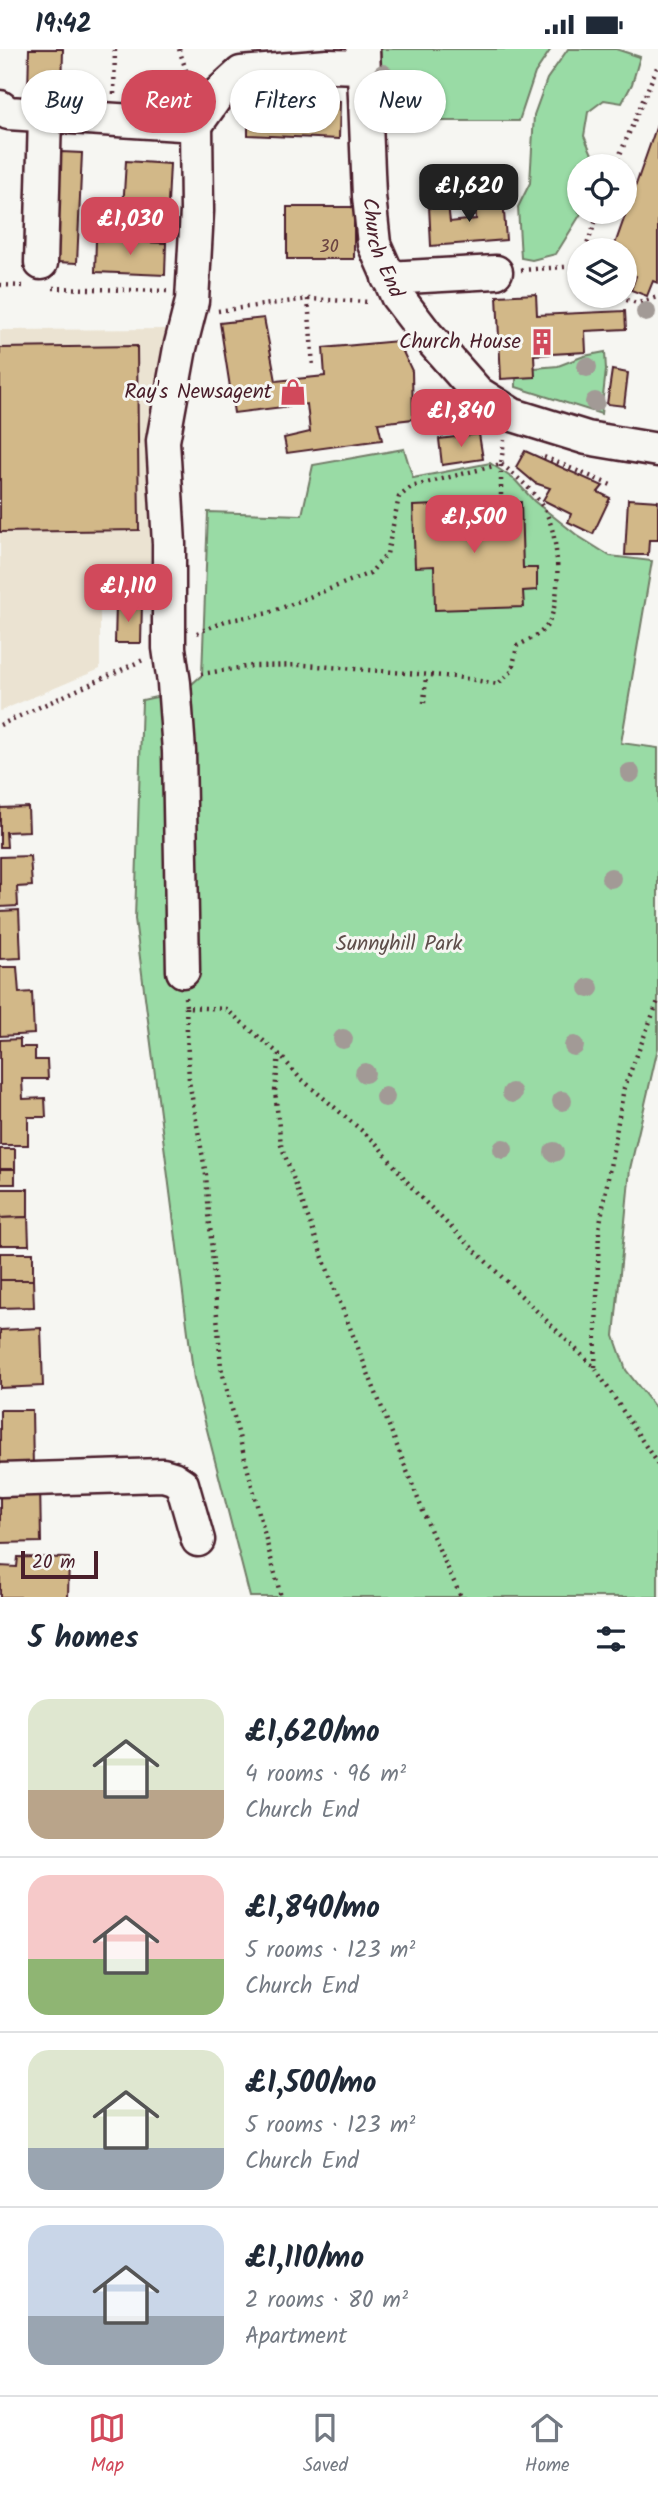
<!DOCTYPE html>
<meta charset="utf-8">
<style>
body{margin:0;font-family:Kalam,sans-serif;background:#f6f6f7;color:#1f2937;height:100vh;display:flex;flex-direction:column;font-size:26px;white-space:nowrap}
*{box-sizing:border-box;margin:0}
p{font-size:23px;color:#747a83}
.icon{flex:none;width:38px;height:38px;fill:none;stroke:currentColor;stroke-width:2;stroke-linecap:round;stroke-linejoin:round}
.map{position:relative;height:1548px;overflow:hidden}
.side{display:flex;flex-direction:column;background:#fff;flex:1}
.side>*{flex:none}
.hud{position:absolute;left:21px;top:21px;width:616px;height:63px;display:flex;gap:14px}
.fabs{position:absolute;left:567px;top:105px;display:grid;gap:14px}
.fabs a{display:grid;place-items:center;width:70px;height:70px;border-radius:50%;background:#fff;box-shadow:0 2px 5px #0004;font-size:35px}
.scale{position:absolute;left:21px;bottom:18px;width:77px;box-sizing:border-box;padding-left:7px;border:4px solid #4a1f2b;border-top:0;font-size:19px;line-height:24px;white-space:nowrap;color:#4a1f2b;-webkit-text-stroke:5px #f6f6f2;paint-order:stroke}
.price{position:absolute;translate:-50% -60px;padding:0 16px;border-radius:14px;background:#d1495b;color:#fff;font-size:23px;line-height:46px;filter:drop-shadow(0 2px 4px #0008)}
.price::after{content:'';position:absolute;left:50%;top:42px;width:21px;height:16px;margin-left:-10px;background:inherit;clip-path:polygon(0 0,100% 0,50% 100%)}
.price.active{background:#222;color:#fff}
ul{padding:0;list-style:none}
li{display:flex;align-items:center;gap:21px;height:175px;padding:0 28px}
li+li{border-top:2px solid #e0e1e3}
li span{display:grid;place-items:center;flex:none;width:196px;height:140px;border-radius:21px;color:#555}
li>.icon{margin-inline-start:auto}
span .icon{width:84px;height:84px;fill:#fffc;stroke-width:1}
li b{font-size:30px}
h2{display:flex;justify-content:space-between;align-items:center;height:84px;padding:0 28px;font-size:30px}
.pill{padding:0 24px;border-radius:32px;background:#fff;box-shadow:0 2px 5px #0004;font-size:24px;line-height:63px}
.pill.active{background:#d1495b;color:#fff}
.status{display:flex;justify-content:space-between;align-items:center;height:49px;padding:0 35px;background:#fff;direction:ltr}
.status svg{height:19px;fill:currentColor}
.dock{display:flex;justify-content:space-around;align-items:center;height:98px;border-top:2px solid #e0e1e3;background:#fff;font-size:19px;color:#747a83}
.dock a{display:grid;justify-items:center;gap:4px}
.dock .active{color:#d1495b}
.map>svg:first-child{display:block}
</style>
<div class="status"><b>19:42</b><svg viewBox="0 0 49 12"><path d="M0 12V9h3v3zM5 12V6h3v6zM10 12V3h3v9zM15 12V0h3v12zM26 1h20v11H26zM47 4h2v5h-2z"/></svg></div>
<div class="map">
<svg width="658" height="1548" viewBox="0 0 658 1548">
<rect width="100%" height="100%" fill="#f6f6f2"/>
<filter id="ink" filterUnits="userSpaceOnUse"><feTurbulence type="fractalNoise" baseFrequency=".0143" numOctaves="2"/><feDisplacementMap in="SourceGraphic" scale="14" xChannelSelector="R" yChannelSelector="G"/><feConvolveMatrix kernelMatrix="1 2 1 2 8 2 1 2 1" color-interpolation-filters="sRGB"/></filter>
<g filter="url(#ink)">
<path fill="#ebe3d2" d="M167,280L150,393V549L100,547V620L0,662V281Z"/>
<g fill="#99dba5" stroke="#727d68" stroke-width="2">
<path d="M379,0H551L535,24L519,72H378Z"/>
<path d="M616,0L640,8L632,35L622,54L604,51L588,63L584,87L595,112L593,117H579V163H582L556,205L532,211L521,209L518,158L530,134L534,66L547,30L568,0Z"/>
<path d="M605,303L606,321L601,365L516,338V329L523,320L558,317L584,307Z"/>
<path d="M404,400L413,429L490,414L515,431L534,452L578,487L610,507L652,512L621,694L658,699V999L630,1120L614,1287L626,1321L658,1362V1548H250L194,1330L135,870L142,651L184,642L202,626L208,463L302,466L313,416Z"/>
</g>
<g fill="#d2b888" stroke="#4a1f2b" stroke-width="2">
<path d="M29,0H63L62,46L28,45Z"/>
<path d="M272,49L340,52L339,90L248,86V66L272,67Z"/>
<path d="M658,73V234L653,232L647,247L631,241L636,227L625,223V201H613Z"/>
<path d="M61,103L82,104L77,214L56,213Z"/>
<path d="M126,112L170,115L166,194L121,192Z"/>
<path d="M503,148L506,191L431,197L429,157L448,155L450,173L476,170L475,150Z"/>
<rect x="287" y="158" width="67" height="52"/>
<path d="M96,191L166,194L165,226L95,223Z"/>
<path d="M536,245L537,266L625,262L626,280L585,282L586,303L534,306L535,328L501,330L497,247Z"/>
<path d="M264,269L276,332L325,327L323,299L398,292L412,322L413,370L378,374L382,391L287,404L284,389L310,383L307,355L234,364L220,274Z"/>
<path d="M137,297L139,481L0,483V299Z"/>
<path d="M612,321L628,324L624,357L607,355Z"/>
<path d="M479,385L483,410L442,416L439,390Z"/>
<path d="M525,402L603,437L598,443L610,449L593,485L568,473L571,465L543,451L550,439L535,434L516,418Z"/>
<path d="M628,450L658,452V491H649L648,506H625Z"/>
<path d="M521,453L523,519H537V541L523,542L524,558L435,561L434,517L415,518L413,457Z"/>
<path d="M116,555H142L141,594H115Z"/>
<path d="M28,758L29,782L6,783L7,798H0V759Z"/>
<path d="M30,807L32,837L17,838L18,857L0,858V808Z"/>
<path d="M19,861L21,909L0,910V862Z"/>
<path d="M0,918H17L19,944L32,943L34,985L0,987Z"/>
<path d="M20,990V998H35V1011H47L48,1030H22L23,1050L45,1049L46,1068H28V1096H0V991Z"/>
<rect x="0" y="1100" width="15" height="20"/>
<rect x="0" y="1120" width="15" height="15"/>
<path d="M0,1140H28V1168L0,1169Z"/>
<path d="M28,1168L29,1196H0V1169Z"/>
<rect x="0" y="1204" width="33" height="27"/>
<path d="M0,1231H33L34,1258L0,1259Z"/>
<path d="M41,1279L43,1337L0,1339V1281Z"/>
<path d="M0,1361H32L33,1420L0,1421Z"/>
<path d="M40,1432L41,1493L0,1494V1433Z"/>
<path d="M18,1508L69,1509L68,1548H0V1517L17,1518Z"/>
</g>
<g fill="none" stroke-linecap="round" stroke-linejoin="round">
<defs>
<g id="minor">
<path id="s1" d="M363,0L369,147L374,195L397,247L426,285L478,344L513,366L587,389L658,401"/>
<path d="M0,58L8,64L196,76"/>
<path d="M196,76L218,45L241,24L328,17L363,18"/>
<path d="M41,214L45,67"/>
<path d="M388,229L496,223"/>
<path d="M183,922L179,702L174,634L169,599V495L163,392L180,299L192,252L197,162L196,76"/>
<path d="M0,1431L163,1426L173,1429L182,1435L198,1491"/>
</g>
</defs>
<use href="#minor" stroke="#4a1f2b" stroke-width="37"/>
<g stroke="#4a1f2b" stroke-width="4.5" stroke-dasharray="2 5" stroke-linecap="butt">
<path d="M179,0L191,36"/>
<path d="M114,45L115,0"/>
<path d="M615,117L658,16"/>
<path d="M585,201L599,163"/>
<path d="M521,221L579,217"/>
<path d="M0,236L24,237"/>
<path d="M53,239L167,242"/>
<path d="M613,247L637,254L658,248"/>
<path d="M308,250L313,318"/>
<path d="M218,262L308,250L369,253"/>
<path d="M544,408L611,436"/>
<path d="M501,416V454"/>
<path d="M197,584L225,572L269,564L370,524L387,505L399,448L411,438L501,415L504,391"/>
<path d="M201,625L252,617L305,616L456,628L498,635L512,622L517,597C527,592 542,585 548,575C562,550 559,493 548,468C538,445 520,430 501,415"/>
<path d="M424,654L426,627"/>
<path d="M0,676L143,611"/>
<path d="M185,948L186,958L226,960L279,1005L299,1028L375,1093L418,1146L595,1319L658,1416"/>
<path d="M186,958L189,1032L206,1126L221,1318L281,1548"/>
<path d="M279,1005L275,1042L281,1096L335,1241L432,1485L461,1548"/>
<path d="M595,1318L599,1180L624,1039L658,952"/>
</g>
<use href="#minor" stroke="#f6f6f2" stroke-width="32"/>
</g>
<g fill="#a29a96">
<circle cx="383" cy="25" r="10"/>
<circle cx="384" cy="52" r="10"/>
<circle cx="646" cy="263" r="10"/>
<circle cx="587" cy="318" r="10"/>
<circle cx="595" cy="353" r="10"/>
<circle cx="630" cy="724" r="10"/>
<circle cx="611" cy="829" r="10"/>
<circle cx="589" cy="939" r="10"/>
<circle cx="343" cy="990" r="10"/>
<circle cx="574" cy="997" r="10"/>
<circle cx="365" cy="1024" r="10"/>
<circle cx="512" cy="1044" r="10"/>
<circle cx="385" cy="1048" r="10"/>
<circle cx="562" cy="1052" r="10"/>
<circle cx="503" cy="1100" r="10"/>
<circle cx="554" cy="1103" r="10"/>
</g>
</g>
<defs>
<symbol id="building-bare" viewBox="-9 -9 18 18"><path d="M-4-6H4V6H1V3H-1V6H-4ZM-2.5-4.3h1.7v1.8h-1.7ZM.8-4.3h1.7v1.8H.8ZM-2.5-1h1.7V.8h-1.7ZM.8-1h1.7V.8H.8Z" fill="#d1495b" stroke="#f6f6f2" stroke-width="2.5" paint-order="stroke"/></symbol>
<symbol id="shop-bare" viewBox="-9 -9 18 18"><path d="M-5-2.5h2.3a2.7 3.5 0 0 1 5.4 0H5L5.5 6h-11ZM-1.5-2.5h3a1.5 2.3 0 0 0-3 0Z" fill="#d1495b" stroke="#f6f6f2" stroke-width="2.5" paint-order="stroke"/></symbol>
</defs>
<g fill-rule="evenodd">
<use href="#building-bare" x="523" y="274" width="38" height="38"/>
<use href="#shop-bare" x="274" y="324" width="38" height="38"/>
</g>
<g text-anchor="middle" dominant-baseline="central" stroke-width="6" stroke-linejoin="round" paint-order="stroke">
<g font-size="18" fill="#6c4542">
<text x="329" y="198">30</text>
</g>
<g font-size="21" fill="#4a1f2b" stroke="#f6f6f2">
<text stroke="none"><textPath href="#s1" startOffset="201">Church End</textPath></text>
</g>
<g font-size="21" fill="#4a1f2b" stroke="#f6f6f2" text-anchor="end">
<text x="521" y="293">Church House</text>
<text x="272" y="343">Ray's Newsagent</text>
</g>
<g font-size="21" fill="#5e4e4a" stroke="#f6f6f2">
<text x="399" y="895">Sunnyhill Park</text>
</g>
</g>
</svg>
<div class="fabs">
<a><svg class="icon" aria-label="locate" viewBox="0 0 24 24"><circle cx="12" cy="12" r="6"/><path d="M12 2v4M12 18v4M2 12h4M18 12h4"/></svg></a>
<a><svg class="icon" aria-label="layers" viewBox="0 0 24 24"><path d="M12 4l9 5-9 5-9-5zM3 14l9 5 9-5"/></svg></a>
</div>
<div class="scale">20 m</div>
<b class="price active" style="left:469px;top:175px">£1,620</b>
<b class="price" style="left:130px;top:208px">£1,030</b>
<b class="price" style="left:461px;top:400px">£1,840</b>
<b class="price" style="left:474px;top:506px">£1,500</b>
<b class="price" style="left:128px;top:575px">£1,110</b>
<div class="hud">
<a class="pill">Buy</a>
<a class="pill active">Rent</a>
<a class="pill">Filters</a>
<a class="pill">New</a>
</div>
</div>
<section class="side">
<h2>5 homes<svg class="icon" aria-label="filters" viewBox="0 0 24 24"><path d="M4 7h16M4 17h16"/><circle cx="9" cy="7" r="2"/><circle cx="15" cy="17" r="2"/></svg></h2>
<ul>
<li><span style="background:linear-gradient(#dfe7d0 65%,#b9a48a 0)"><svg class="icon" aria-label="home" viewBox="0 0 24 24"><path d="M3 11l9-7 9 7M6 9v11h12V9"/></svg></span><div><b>£1,620/mo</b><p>4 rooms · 96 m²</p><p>Church End</p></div></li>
<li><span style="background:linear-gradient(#f6c9c9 60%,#8fb573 0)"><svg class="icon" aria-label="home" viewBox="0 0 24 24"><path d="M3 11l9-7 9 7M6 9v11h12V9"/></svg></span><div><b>£1,840/mo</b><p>5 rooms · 123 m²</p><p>Church End</p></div></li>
<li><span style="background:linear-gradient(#dfe7d0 70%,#9aa5b1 0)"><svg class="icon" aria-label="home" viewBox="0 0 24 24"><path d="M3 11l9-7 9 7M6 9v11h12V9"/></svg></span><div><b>£1,500/mo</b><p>5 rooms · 123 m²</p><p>Church End</p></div></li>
<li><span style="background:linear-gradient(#c9d6e8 65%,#9aa5b1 0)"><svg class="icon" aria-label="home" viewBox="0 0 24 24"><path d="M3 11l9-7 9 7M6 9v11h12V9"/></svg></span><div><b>£1,110/mo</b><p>2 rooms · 80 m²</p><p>Apartment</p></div></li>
</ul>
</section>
<nav class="dock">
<a class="active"><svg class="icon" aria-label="map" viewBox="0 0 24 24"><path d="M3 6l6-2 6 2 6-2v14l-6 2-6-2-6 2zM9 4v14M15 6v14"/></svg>Map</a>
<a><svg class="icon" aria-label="saved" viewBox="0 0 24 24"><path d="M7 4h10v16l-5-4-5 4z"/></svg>Saved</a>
<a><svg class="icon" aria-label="home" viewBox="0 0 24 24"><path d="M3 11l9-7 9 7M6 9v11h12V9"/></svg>Home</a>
</nav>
